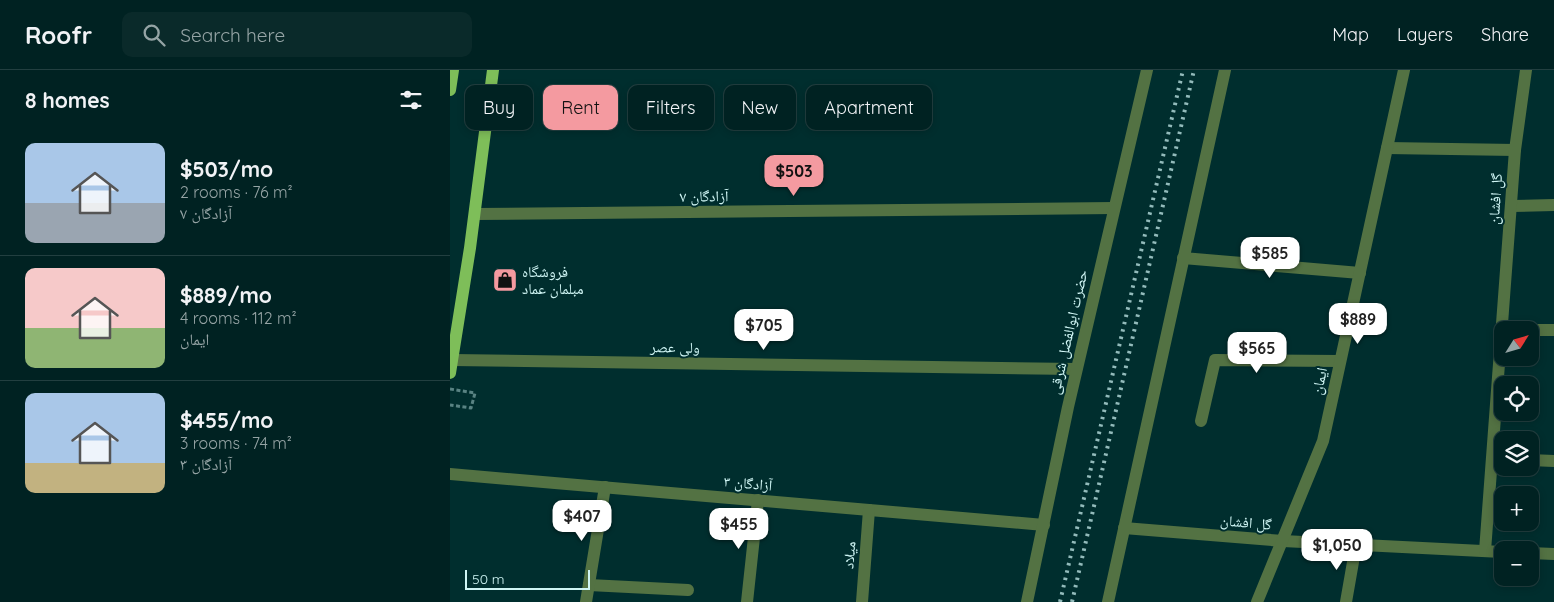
<!DOCTYPE html>
<meta charset="utf-8">
<style>
body{margin:0;font-family:Quicksand,"Noto Naskh Arabic",sans-serif;background:#0a2a2a;color:#f1f3f6;height:100vh;display:flex;flex-direction:column;font-size:19px;white-space:nowrap}
*{box-sizing:border-box;margin:0}
p{font-size:16px;color:#95a4a5}
.icon{flex:none;width:28px;height:28px;fill:none;stroke:currentColor;stroke-width:2;stroke-linecap:round;stroke-linejoin:round}
.map{position:relative;flex:1;overflow:hidden}
.panel{display:flex;flex-direction:column;background:#022;width:450px}
.panel>*{flex:none}
.banner{position:absolute;left:15px;top:15px;width:475px;height:45px;display:flex;gap:10px}
.needle{width:32px;rotate:53deg}
.buttons{position:absolute;left:1044px;top:251px;display:grid;gap:10px}
.buttons a{display:grid;place-items:center;width:45px;height:45px;border-radius:10px;background:#022;box-shadow:0 2px 8px #0003,0 0 0 1px #223f40;font-size:25px}
.scale{position:absolute;left:15px;bottom:12px;width:125px;box-sizing:border-box;padding-left:5px;border:2px solid #cff5f4;border-top:0;font-size:14px;line-height:18px;white-space:nowrap;color:#cff5f4;-webkit-text-stroke:4px #002e2e;paint-order:stroke}
.price{position:absolute;translate:-50% -42px;padding:0 11px;border-radius:10px;background:#fff;color:#222;font-size:16px;line-height:32px;filter:drop-shadow(0 1px 2px #0008)}
.price::after{content:'';position:absolute;left:50%;top:30px;width:15px;height:11px;margin-left:-8px;background:inherit;clip-path:polygon(0 0,100% 0,50% 100%)}
.price.selected{background:#f49aa0;color:#111}
ul{padding:0;list-style:none}
li{display:flex;align-items:center;gap:15px;height:125px;padding:0 25px}
li+li{border-top:1px solid #223f40}
li span{display:grid;place-items:center;flex:none;width:140px;height:100px;border-radius:10px;color:#555}
li>.icon{margin-inline-start:auto}
span .icon{width:60px;height:60px;fill:#fffc;stroke-width:1}
li b{font-size:21px}
h2{display:flex;justify-content:space-between;align-items:center;height:60px;padding:0 25px;font-size:21px}
.tag{padding:0 18px;border-radius:10px;background:#022;box-shadow:0 2px 8px #0003,0 0 0 1px #223f40;font-size:18px;line-height:45px}
.tag.selected{background:#f49aa0;color:#111}
header{display:flex;align-items:center;gap:30px;box-sizing:border-box;height:70px;padding:0 25px;background:#022;border-bottom:1px solid #223f40}
header strong{font-size:24px}
nav{display:flex;gap:28px;margin-inline-start:auto;font-size:18px}
.search{width:350px;height:45px;background:#0a2a2a;display:flex;align-items:center;gap:12px;box-sizing:border-box;padding:0 18px;border-radius:10px;color:#95a4a5;font-size:19px}
main{display:flex;flex:1;min-height:0}
.map>svg:first-child{display:block}
</style>
<header>
<strong>Roofr</strong>
<div class="search"><svg class="icon" aria-label="search" viewBox="0 0 24 24"><circle cx="10" cy="10" r="6"/><path d="M15 15l6 6"/></svg>Search here</div>
<nav><a>Map</a><a>Layers</a><a>Share</a></nav>
</header>
<main>
<section class="panel">
<h2>8 homes<svg class="icon" aria-label="filters" viewBox="0 0 24 24"><path d="M4 7h16M4 17h16"/><circle cx="9" cy="7" r="2"/><circle cx="15" cy="17" r="2"/></svg></h2>
<ul>
<li><span style="background:linear-gradient(#a9c7e8 60%,#9aa5b1 0)"><svg class="icon" aria-label="home" viewBox="0 0 24 24"><path d="M3 11l9-7 9 7M6 9v11h12V9"/></svg></span><div><b>$503/mo</b><p>2 rooms · 76 m²</p><p>۷ آزادگان</p></div></li>
<li><span style="background:linear-gradient(#f6c9c9 60%,#8fb573 0)"><svg class="icon" aria-label="home" viewBox="0 0 24 24"><path d="M3 11l9-7 9 7M6 9v11h12V9"/></svg></span><div><b>$889/mo</b><p>4 rooms · 112 m²</p><p>ایمان</p></div></li>
<li><span style="background:linear-gradient(#a9c7e8 70%,#c2b280 0)"><svg class="icon" aria-label="home" viewBox="0 0 24 24"><path d="M3 11l9-7 9 7M6 9v11h12V9"/></svg></span><div><b>$455/mo</b><p>3 rooms · 74 m²</p><p>۳ آزادگان</p></div></li>
</ul>
</section>
<div class="map">
<svg width="1104" height="532" viewBox="0 0 1104 532">
<rect width="100%" height="100%" fill="#002e2e"/>
<g fill="none" stroke-linecap="round" stroke-linejoin="round">
<path stroke="#598383" stroke-width="3" stroke-dasharray="4 2.5" stroke-linecap="butt" d="M0,319L25,323L21,338L0,335"/>
<g stroke="#537243" stroke-width="12">
<path d="M937,78L1065,80"/>
<path d="M1061,136L1104,135"/>
<path d="M25,144L664,138"/>
<path d="M733,188L910,203"/>
<path d="M1080,260H1104"/>
<path d="M2,290L626,299"/>
<path d="M751,351L765,290L890,291"/>
<path d="M1080,390L1104,391"/>
<path d="M0,404L594,455"/>
<path d="M674,458L833,471L1052,482"/>
<path d="M1035,481L1065,80L1076,0"/>
<path d="M1080,483L1104,484"/>
<path d="M139,515L238,520"/>
<path d="M136,532L155,417"/>
<path d="M297,532L308,430"/>
<path d="M412,532L419,440"/>
<path d="M577,532L618,337L697,0"/>
<path d="M658,532L775,0"/>
<path d="M807,532L873,371L954,0"/>
<path d="M896,532L906,475"/>
</g>
<g stroke="#7ebe59" stroke-width="12">
<path d="M0,20L3,0"/>
<path d="M0,303L20,178L43,0"/>
</g>
<g stroke="#93bbbb" stroke-width="4" stroke-dasharray="2.5 5" stroke-linecap="butt">
<path d="M610,532L733,0"/>
<path d="M622,532L744,0"/>
</g>
</g>
<defs>
<symbol id="shop-square" viewBox="-11 -11 22 22"><rect x="-9" y="-9" width="18" height="18" rx="4" fill="#f49aa0" stroke="#002e2e"/><path d="M-5-2.5h2.3a2.7 3.5 0 0 1 5.4 0H5L5.5 6h-11ZM-1.5-2.5h3a1.5 2.3 0 0 0-3 0Z" fill="#111"/></symbol>
</defs>
<g fill-rule="evenodd">
<use href="#shop-square" x="41" y="196" width="28" height="28"/>
</g>
<g text-anchor="middle" dominant-baseline="central" stroke-width="4" stroke-linejoin="round" paint-order="stroke">
<g font-size="15" fill="#cff5f4" stroke="#002e2e">
<text transform="translate(254 126) rotate(-1)">۷ آزادگان</text>
<text transform="translate(1045 129) rotate(-86)">گل افشان</text>
<text transform="translate(618 262) rotate(-77)">حضرت ابوالفضل شرقی</text>
<text transform="translate(225 277) rotate(1)">ولی عصر</text>
<text transform="translate(869 311) rotate(-78)">ایمان</text>
<text transform="translate(298 413) rotate(5)">۳ آزادگان</text>
<text transform="translate(796 452) rotate(5)">گل افشان</text>
<text transform="translate(399 485) rotate(-85)">میلاد</text>
</g>
<g font-size="15" fill="#cff5f4" stroke="#002e2e" text-anchor="start">
<text x="72" y="201">فروشگاه<tspan x="72" dy="17">مبلمان عماد</tspan></text>
</g>
</g>
</svg>
<div class="buttons">
<a><svg class="needle" viewBox="-14 -14 28 28"><path d="M0-13l5 13h-10z" fill="#e53935"/><path d="M0 13l5-13h-10z" fill="#95a4a5"/></svg></a>
<a><svg class="icon" aria-label="locate" viewBox="0 0 24 24"><circle cx="12" cy="12" r="6"/><path d="M12 2v4M12 18v4M2 12h4M18 12h4"/></svg></a>
<a><svg class="icon" aria-label="layers" viewBox="0 0 24 24"><path d="M12 4l9 5-9 5-9-5zM3 14l9 5 9-5"/></svg></a>
<a>+</a>
<a>−</a>
</div>
<div class="scale">50 m</div>
<b class="price selected" style="left:344px;top:127px">$503</b>
<b class="price" style="left:820px;top:209px">$585</b>
<b class="price" style="left:908px;top:275px">$889</b>
<b class="price" style="left:314px;top:281px">$705</b>
<b class="price" style="left:807px;top:304px">$565</b>
<b class="price" style="left:132px;top:472px">$407</b>
<b class="price" style="left:289px;top:480px">$455</b>
<b class="price" style="left:887px;top:501px">$1,050</b>
<div class="banner">
<a class="tag">Buy</a>
<a class="tag selected">Rent</a>
<a class="tag">Filters</a>
<a class="tag">New</a>
<a class="tag">Apartment</a>
</div>
</div>
</main>
